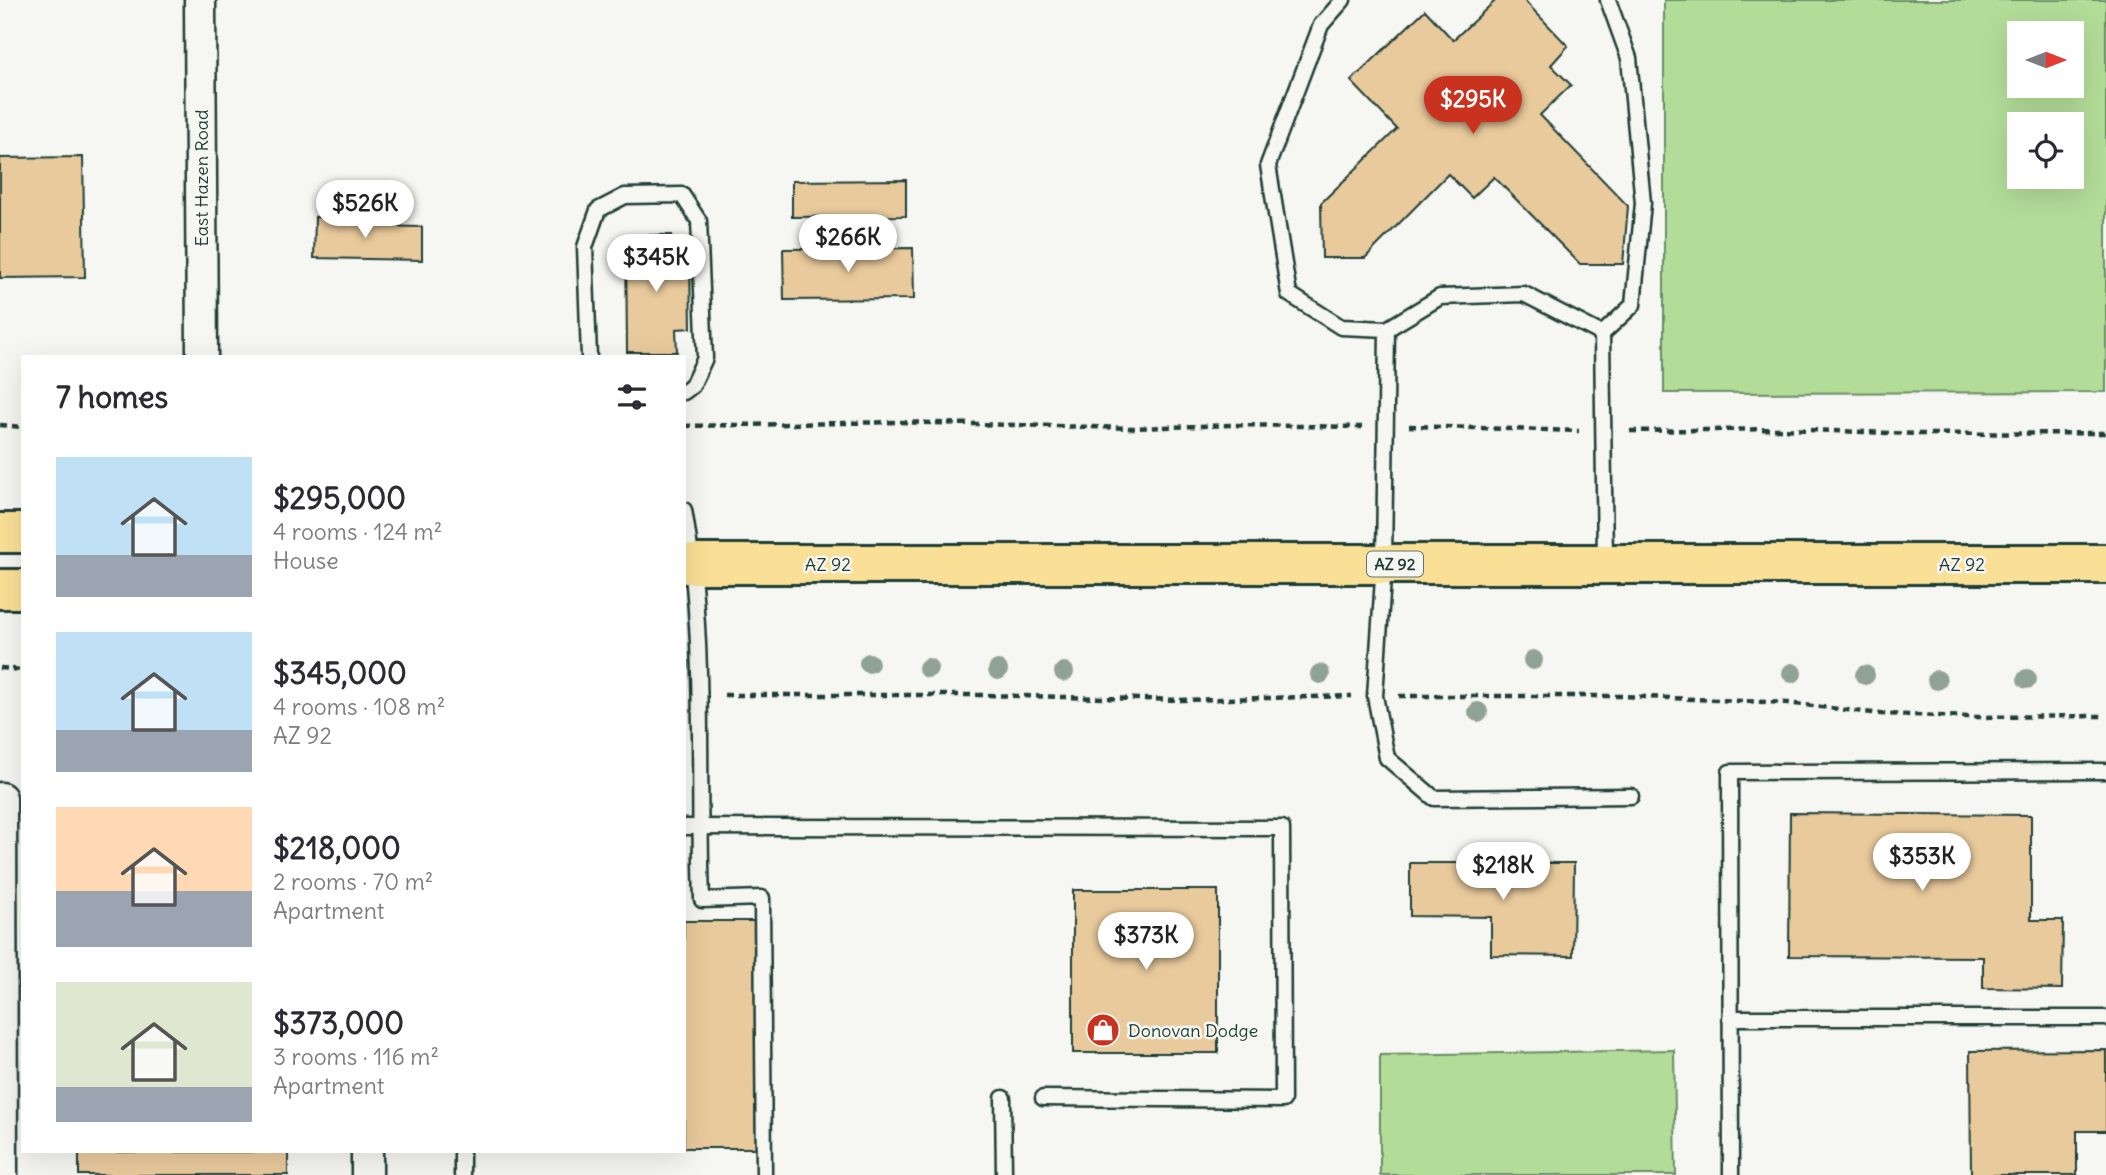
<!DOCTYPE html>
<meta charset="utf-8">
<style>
body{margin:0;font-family:Delius,sans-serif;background:#f7f7f7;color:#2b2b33;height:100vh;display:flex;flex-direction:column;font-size:26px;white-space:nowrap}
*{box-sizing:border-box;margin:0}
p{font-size:23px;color:#7c7c81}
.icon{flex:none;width:38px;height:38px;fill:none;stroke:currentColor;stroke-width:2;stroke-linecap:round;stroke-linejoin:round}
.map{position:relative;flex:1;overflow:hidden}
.panel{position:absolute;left:21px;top:355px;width:665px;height:798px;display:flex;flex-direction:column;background:#fff;border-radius:0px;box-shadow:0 7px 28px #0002}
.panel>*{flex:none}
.needle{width:46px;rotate:90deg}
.controls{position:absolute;left:2007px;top:21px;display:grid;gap:14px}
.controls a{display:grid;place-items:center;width:77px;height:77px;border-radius:0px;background:#fff;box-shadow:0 7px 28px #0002;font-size:35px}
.price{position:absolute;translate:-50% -60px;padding:0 16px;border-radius:24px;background:#fff;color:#222;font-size:23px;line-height:46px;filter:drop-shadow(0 2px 4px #0008)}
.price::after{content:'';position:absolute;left:50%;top:42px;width:21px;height:16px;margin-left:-10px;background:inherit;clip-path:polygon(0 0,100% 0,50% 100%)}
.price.current{background:#c8321e;color:#fff}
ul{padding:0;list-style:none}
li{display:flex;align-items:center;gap:21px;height:175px;padding:0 35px}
li span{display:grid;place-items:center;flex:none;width:196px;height:140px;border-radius:0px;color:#555}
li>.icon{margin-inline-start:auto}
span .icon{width:84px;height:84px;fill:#fffc;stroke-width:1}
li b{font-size:30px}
h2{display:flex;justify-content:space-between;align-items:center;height:84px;padding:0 35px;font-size:30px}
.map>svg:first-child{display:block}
</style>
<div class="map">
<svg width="2106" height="1175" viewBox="0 0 2106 1175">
<rect width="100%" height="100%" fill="#f6f6f2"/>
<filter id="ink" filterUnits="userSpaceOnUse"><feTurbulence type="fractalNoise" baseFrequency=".0143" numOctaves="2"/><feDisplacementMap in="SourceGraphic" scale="14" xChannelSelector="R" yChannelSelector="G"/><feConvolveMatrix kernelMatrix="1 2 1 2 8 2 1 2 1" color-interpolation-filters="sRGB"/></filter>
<g filter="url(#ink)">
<g fill="#b3dc98" stroke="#698c66" stroke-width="2" fill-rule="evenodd">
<path d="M1664,0H2106V392L1664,393ZM2020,33H2072V86H2020ZM2020,124H2072V177H2020Z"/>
<path d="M1674,1050L1676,1175H1380V1055Z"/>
</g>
<g fill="#e9ca9c" stroke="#1f3d34" stroke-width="2">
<path d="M1496,0H1524L1568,46L1551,65L1571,85L1540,115L1628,206L1623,264H1580L1494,177L1472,198L1448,174L1365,258H1322L1321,203L1397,129L1351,81L1425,10L1453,40Z"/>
<path d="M83,157L85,277L0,278V158Z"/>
<path d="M906,180V216L792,217V181Z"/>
<path d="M315,217L372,218L371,226L422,227V260L314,258Z"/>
<path d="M626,235H672V260H690L691,328L676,329L677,352H627Z"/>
<path d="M913,248L914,299L784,300L783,249Z"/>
<path d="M1790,813L2031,815V920H2063L2062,989L1983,988V957L1789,956Z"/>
<path d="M1410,863H1574L1573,956L1491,955V917L1410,916Z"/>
<rect x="1073" y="890" width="145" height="163"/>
<path d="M684,921H755L756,1148H684Z"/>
<path d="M2106,1050V1131H2077V1175H1971L1970,1051Z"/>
<rect x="79" y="1152" width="209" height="23"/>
</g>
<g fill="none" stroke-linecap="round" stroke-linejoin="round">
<defs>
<g id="lane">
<path d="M1343,0L1321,25L1268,165L1289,294L1341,327L1387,329"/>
<path d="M1602,334L1633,305L1643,203L1629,58L1608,0"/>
<path d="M589,357L585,247L598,210L625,196L682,195L699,221L705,358L692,386L684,392"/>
<path d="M684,510C707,639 697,769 702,900L762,898L764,1175"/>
<path d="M1605,561L1602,334L1524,294L1440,297L1387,329L1384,564L1375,696L1387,758L1434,798L1631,796"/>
<path d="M684,827L1282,828L1283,1100L1043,1098"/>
<path d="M1730,1018H2106"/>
<path d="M1003,1098L1004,1175"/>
<path d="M462,1152V1175"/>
<path d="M1731,1175L1730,772L2106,771"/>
</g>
<g id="street">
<path d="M200,0L202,357"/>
<path d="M1,798L2,1175"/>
<path d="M367,1152V1175"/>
</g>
<g id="primary">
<path d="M0,533H23"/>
<path d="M684,564H2106"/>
<path d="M0,589H23"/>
</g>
</defs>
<use href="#lane" stroke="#1f3d34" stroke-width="19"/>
<use href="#street" stroke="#1f3d34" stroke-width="35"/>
<use href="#primary" stroke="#1f3d34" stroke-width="44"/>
<g stroke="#1f3d34" stroke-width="4.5" stroke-dasharray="7 5" stroke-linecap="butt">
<path d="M0,425L23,427"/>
<path d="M684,426L896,422L1131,428L1234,425L1362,427"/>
<path d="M1409,426L1579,431"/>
<path d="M1630,431L1782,429L1917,434L2106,433"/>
<path d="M0,668L23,670"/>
<path d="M724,695H984L1181,700L1352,696"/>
<path d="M1399,696H1623L1787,703L1881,714L1970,717L2106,716"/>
</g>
<use href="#lane" stroke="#f6f6f2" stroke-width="14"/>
<use href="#street" stroke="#f6f6f2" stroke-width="30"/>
<use href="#primary" stroke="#fadf96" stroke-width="38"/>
</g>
<g fill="#90a294">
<circle cx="1533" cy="660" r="10"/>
<circle cx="869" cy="663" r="10"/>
<circle cx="928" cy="668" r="10"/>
<circle cx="998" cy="670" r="10"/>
<circle cx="1064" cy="672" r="10"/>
<circle cx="1792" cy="673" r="10"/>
<circle cx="1320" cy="674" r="10"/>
<circle cx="1865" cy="675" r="10"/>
<circle cx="2027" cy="679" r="10"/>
<circle cx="1937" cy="680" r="10"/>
<circle cx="1478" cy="712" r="10"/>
</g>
</g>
<defs>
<symbol id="shop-disc" viewBox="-11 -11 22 22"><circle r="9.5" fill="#c8321e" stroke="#f6f6f2"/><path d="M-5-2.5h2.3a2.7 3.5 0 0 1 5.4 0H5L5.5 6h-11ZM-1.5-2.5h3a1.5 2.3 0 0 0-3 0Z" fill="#fff"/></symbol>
</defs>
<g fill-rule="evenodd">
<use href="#shop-disc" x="1084" y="1011" width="38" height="38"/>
</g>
<g text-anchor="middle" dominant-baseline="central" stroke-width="5" stroke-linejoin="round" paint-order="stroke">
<rect fill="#f6f6f2" stroke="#60746d" stroke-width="2" x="1367" y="551.5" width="56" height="25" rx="5"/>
<g font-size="16" font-weight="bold" fill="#1f3d34">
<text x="1395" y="564">AZ 92</text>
</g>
<g font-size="18" fill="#1f3d34" stroke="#f6f6f2">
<text transform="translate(201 178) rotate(-90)">East Hazen Road</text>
<text x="828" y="564">AZ 92</text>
<text x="1962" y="564">AZ 92</text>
</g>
<g font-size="18" fill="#1f3d34" stroke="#f6f6f2" text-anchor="start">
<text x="1128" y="1030">Donovan Dodge</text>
</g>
</g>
</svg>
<div class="controls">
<a><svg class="needle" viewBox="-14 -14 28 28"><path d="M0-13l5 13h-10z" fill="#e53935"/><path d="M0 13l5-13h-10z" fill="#7c7c81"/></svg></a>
<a><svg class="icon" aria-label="locate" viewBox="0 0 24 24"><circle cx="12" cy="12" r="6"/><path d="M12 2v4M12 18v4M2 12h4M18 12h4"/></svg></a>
</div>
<b class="price current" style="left:1473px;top:136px">$295K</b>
<b class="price" style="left:365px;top:240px">$526K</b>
<b class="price" style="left:848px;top:274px">$266K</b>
<b class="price" style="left:656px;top:294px">$345K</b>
<b class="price" style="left:1922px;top:893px">$353K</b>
<b class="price" style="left:1503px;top:902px">$218K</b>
<b class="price" style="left:1146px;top:972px">$373K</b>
<section class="panel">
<h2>7 homes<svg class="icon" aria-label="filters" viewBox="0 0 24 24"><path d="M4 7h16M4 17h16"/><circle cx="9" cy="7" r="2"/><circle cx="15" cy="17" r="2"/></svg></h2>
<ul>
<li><span style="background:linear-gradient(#bfe0f5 70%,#9aa5b1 0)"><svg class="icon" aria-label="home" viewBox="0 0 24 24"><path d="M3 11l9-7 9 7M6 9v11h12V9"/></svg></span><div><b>$295,000</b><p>4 rooms · 124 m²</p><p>House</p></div></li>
<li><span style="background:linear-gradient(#bfe0f5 70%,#9aa5b1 0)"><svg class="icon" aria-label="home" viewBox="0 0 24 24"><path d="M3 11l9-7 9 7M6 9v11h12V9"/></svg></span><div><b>$345,000</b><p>4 rooms · 108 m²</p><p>AZ 92</p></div></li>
<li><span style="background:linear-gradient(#ffd9b3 60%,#9aa5b1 0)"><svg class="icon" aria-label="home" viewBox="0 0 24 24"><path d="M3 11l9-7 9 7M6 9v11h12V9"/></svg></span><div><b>$218,000</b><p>2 rooms · 70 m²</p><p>Apartment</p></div></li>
<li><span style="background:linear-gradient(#dfe7d0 75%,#9aa5b1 0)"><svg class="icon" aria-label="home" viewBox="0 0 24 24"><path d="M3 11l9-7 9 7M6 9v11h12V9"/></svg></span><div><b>$373,000</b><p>3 rooms · 116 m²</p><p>Apartment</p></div></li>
</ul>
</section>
</div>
